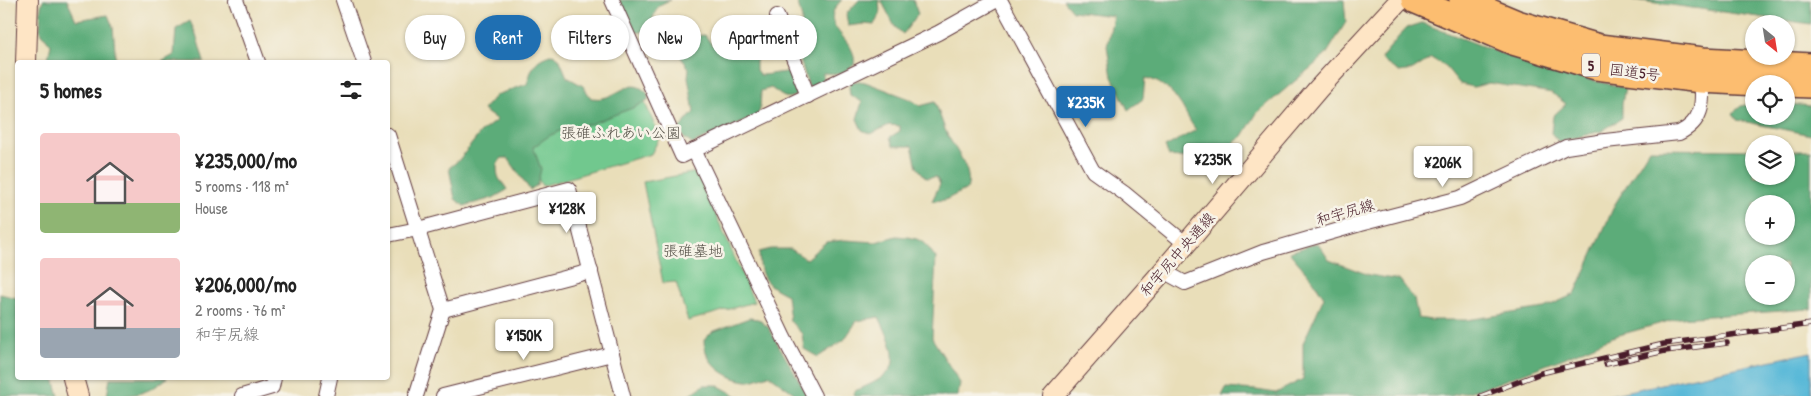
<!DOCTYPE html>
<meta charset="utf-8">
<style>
body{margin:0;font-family:"Patrick Hand","Klee One",sans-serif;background:#f2f2f2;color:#222;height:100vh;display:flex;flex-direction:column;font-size:19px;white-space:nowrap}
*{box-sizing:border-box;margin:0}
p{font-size:16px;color:#767676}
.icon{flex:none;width:28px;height:28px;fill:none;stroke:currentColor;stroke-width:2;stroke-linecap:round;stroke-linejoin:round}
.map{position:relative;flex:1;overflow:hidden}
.drawer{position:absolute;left:15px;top:60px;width:375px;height:320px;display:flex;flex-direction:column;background:#fff;border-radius:5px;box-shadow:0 1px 4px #0004}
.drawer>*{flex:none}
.top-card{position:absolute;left:405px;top:15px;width:475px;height:45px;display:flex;gap:10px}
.needle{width:32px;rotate:150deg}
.tools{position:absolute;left:1745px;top:15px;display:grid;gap:10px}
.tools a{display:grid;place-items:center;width:50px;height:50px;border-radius:50%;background:#fff;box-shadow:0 1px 4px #0004;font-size:25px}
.price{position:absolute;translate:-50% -42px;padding:0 11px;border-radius:5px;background:#fff;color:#222;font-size:16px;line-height:32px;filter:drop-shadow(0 1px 2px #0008)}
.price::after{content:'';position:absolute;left:50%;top:30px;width:15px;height:11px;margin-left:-8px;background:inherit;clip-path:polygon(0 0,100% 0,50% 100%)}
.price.selected{background:#1f6fb2;color:#fff}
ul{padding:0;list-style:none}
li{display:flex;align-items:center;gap:15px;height:125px;padding:0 25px}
li span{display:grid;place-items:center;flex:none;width:140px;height:100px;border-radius:5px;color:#555}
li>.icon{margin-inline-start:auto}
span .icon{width:60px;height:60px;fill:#fffc;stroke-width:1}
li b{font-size:21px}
h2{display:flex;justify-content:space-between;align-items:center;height:60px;padding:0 25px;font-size:21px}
.pill{padding:0 18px;border-radius:22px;background:#fff;box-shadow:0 1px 4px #0004;font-size:18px;line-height:45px}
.pill.selected{background:#1f6fb2;color:#fff}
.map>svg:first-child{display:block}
</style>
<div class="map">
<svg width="1811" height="396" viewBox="0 0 1811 396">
<rect width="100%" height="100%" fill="#f7f3e8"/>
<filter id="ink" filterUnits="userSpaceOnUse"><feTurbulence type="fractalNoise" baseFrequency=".02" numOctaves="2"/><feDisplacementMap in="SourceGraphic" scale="10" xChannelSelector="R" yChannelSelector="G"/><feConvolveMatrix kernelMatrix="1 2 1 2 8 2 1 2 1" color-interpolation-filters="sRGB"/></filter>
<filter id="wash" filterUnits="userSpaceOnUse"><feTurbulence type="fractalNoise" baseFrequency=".0096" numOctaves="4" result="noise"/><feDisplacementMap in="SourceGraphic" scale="20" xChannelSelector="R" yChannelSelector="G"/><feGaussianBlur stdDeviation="1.12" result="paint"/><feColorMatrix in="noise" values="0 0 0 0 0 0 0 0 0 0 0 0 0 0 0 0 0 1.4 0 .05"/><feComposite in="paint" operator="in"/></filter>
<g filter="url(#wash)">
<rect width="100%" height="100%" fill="#e9deb9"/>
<g fill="#71c88e" stroke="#5e745c">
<path d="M641,94L660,137L651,154L542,186L517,139Z"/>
<path d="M697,172L754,302L688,321L676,282L663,283L643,182Z"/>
</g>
<g fill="#5cac79" stroke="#536652" fill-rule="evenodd">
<path d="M43,0H67L76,20L108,15L113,27L116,62H47L51,45L40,31L41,6Z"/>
<path d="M619,0H671C668,1 662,3 659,6C651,14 654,35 636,32Z"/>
<path d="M797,0H842C813,27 859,37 854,65L841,74L823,73V81L815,87H809L799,57L802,19Z"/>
<path d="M859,0H879L880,14L874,25L864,24L848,26L846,14Z"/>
<path d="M881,0H913L918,14L903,34L895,27Z"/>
<path d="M1063,0H1344L1346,22L1326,55L1257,113L1243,136L1218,154L1187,158L1169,156L1165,147L1196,130C1188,120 1185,109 1177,99C1171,90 1156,79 1145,78L1143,99L1128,110L1112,77L1107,46L1113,16L1072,11Z"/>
<path d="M1634,0H1811V24Z"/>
<path d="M190,21L196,34L204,62H161L174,55L176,29Z"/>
<path d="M1422,23L1534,66L1625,88L1622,103V118L1602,131L1559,142L1551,133L1553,116L1566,104L1552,93L1489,83L1474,87L1460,84L1446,67L1431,58L1413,70L1399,72L1385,63L1381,58L1406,28Z"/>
<path d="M767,33L775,37L779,43L762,54L756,61V70L760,75C771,75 779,71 790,73L800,93C785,102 783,96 771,88L761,91L760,109L758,116L692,144L684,138L679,129L694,112L688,77L689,68L679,55L677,45C685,36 693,36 705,35L712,45L737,46Z"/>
<path d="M553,54L559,58L567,77L583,86L591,98C594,98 599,99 603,98C621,94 632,76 648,94V100L635,107L590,124L564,129L549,136L533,147L541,169L537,185L530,190L508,158H502L497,164C497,169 497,176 500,180C503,184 505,185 507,190L493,198L464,206L455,199L449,168L459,160L481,132L497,120L483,110L496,95L527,84C533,65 534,60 553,54Z"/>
<path d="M859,81L865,82L910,99L920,106L935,102C939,112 942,122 946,132C954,149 974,170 967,189L945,200L932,201L940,184L936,177L926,178L917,167L912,146H893L890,137L900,131V126L889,125L871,134L862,130L857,119L862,102L850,95L849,87L851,82Z"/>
<path d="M1754,103V116H1786V104L1811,106V135L1737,120L1733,113L1741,106Z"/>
<path d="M1649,149L1754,150V176H1786V151H1811V309L1680,318L1612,337L1564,358L1484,388L1450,396H1222L1226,388L1256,390L1276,393L1303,379V343L1324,297L1313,280L1289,252L1318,243L1329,260L1369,275L1400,280L1414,299L1418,318L1431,320H1467L1544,308L1575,294L1615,204ZM1754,204H1786V236H1754ZM1754,264H1786V296H1754Z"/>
<path d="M896,236C919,238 922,238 936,258L932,338L960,383L958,396H853L855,391C866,386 879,381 887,373C902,360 886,332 879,317L857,321L844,340L818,357L804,349L802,334L790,321L787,295C764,284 760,278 759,252L771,249H791L806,259L826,242L845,240L876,242Z"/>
<path d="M0,294L17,298L18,378H54L59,396H0Z"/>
<path d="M749,318L758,319L768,327L808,396H798L769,375C762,377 752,382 746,381C724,378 704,362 704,340L712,332Z"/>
<path d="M110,378H167C147,395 133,396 107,396Z"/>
<path d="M704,385H717L737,396H688Z"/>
</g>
<path fill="#5ab9d8" stroke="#526c82" d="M1811,352V396H1605Z"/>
</g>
<g filter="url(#ink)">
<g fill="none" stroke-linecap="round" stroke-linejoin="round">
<defs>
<g id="street">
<path d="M236,0L258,62"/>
<path d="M343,0L364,62"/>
<path d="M612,0L682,156L938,33L997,0"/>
<path d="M1000,0L1093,171L1124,193L1186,244"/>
<path d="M777,16L808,96"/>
<path d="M388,135L443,310L416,396"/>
<path d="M694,150L784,338L814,396"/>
<path d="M388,235L418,229L569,189L623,396"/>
<path d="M1163,271L1185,283L1263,252L1360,224L1460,198L1566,147L1605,141L1679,133C1702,122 1704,104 1701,80"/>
<path d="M443,310L591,271"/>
<path d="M242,396L272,387L274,378"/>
<path d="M326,396L330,378"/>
<path d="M443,396L612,354"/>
</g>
<g id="secondary">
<path d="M26,62L28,0"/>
<path d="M73,378L78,396"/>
<path d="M1053,396L1163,271L1318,89L1400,0"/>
</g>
<g id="highway">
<path d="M1414,0L1513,42L1596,67L1701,80L1778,84"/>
<path d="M1462,0L1517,23L1599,47L1703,60L1811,66"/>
<path d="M1786,84L1811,85"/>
</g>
</defs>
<use href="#street" stroke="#623c40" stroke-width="16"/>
<use href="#secondary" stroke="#623c40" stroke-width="22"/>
<use href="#highway" stroke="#623c40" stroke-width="28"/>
<use href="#street" stroke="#fff" stroke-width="14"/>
<use href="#secondary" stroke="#fee5c5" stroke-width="20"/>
<use href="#highway" stroke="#fcbd6f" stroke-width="25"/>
<defs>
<g id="rail">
<path d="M1606,364L1665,351L1727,343"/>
<path d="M1481,396L1541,373L1664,344L1811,324"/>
</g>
</defs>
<use href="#rail" stroke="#4a1f2b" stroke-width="5.5"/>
<use href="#rail" stroke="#f7f3e8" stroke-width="4" stroke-dasharray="11" stroke-linecap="butt"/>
</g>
</g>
<g text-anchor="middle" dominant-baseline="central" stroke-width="5" stroke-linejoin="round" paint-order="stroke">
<rect fill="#f7f3e8" stroke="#7e5f64" stroke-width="1" x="1582" y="53.5" width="18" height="23" rx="4"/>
<g font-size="14" font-weight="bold" fill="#4a1f2b">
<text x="1591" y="65">5</text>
</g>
<g font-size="15" fill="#4a1f2b" stroke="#f7f3e8">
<text transform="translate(1635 72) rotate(7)">国道5号</text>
<text transform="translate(1345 212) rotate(-16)">和宇尻線</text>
<text transform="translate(1177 254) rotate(-49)">和宇尻中央通線</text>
</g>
<g font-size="15" fill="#565249" stroke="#f7f3e8">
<text x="621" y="132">張碓ふれあい公園</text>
<text x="693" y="250">張碓墓地</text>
</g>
</g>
</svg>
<div class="tools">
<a><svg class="needle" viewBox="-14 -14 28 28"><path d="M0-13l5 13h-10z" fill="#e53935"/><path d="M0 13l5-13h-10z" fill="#767676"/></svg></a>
<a><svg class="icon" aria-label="locate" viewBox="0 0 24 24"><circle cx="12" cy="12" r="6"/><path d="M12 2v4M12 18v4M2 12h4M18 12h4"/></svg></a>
<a><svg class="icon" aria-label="layers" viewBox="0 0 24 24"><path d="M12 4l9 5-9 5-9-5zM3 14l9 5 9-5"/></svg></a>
<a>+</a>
<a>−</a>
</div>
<b class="price selected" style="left:1086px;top:128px">¥235K</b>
<b class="price" style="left:1213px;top:185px">¥235K</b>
<b class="price" style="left:1443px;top:188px">¥206K</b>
<b class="price" style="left:567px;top:234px">¥128K</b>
<b class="price" style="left:524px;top:361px">¥150K</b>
<div class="top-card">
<a class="pill">Buy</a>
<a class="pill selected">Rent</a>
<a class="pill">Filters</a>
<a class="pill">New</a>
<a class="pill">Apartment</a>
</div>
<section class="drawer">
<h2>5 homes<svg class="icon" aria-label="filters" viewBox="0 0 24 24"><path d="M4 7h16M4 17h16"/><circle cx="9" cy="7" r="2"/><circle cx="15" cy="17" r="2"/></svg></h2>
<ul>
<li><span style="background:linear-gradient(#f6c9c9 70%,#8fb573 0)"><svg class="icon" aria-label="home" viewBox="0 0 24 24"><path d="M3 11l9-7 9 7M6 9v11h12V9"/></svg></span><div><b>¥235,000/mo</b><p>5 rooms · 118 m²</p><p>House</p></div></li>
<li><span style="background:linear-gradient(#f6c9c9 70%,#9aa5b1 0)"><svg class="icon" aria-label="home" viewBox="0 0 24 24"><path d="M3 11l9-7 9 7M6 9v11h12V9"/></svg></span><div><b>¥206,000/mo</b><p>2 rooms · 76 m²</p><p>和宇尻線</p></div></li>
</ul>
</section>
</div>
